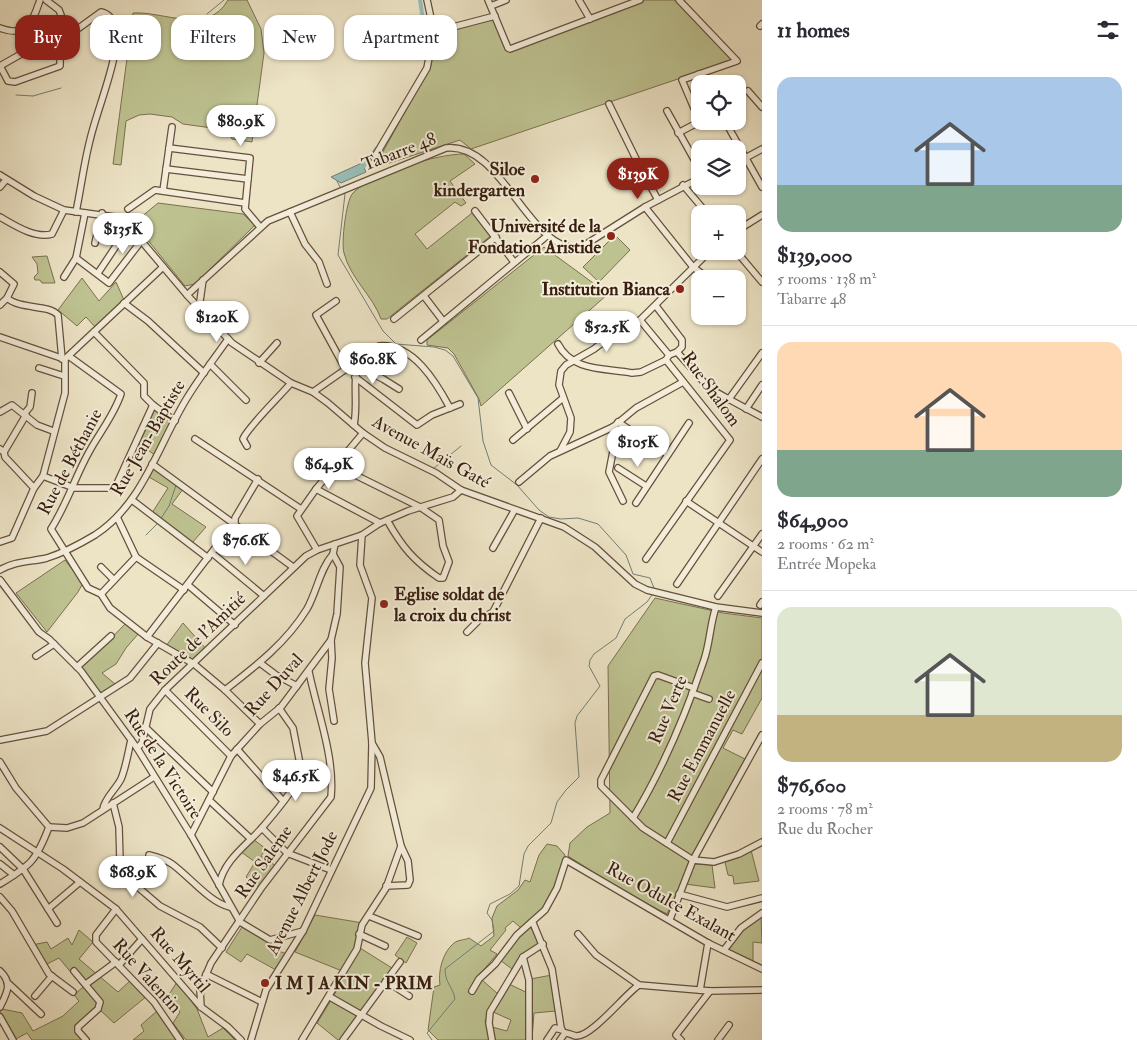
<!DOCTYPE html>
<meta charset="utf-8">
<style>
body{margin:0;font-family:"IM FELL Double Pica",serif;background:#f7f7f7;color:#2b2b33;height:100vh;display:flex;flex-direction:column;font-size:19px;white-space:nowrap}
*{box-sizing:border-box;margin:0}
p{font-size:16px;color:#7c7c81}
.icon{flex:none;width:28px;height:28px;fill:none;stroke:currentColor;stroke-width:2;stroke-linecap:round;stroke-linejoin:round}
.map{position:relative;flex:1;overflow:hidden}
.details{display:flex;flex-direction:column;background:#fff;width:375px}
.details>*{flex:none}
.hud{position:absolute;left:15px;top:15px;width:475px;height:45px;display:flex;gap:10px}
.controls{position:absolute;left:691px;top:75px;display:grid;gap:10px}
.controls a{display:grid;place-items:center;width:55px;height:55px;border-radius:10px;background:#fff;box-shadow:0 1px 4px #0004;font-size:25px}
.price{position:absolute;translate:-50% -42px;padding:0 11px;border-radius:18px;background:#fff;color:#222;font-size:16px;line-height:32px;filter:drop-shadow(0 1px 2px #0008)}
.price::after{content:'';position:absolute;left:50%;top:30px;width:15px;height:11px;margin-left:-8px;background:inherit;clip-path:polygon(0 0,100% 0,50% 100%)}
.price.current{background:#8f2418;color:#fff}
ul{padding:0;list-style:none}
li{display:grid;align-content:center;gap:10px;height:265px;padding:0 15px}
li+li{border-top:1px solid #e1e1e2}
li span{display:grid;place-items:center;height:155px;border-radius:15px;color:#555}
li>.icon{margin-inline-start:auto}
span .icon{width:90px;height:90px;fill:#fffc;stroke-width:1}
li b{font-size:21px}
h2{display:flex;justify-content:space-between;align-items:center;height:60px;padding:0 15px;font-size:21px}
.pill{padding:0 18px;border-radius:15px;background:#fff;box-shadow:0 1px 4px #0004;font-size:18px;line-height:45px}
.pill.current{background:#8f2418;color:#fff}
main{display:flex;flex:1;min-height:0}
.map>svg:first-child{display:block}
</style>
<main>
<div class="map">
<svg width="762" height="1040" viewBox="0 0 762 1040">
<rect width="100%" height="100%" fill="#ede4c6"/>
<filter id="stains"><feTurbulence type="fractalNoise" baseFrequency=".004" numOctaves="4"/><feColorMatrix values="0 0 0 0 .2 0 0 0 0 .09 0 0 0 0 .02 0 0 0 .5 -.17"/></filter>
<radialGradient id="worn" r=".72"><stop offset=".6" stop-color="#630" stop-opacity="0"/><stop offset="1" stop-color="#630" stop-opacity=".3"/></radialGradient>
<g fill="#bec291" stroke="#7b7050">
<path d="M228,0H247L261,29L264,53L252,142L232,139L227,130L183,124L172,117L150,114L139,115L126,121L121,165L113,164L133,13C164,11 208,36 228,0Z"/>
<path d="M643,0H676L734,60L471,149L460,140L374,168L431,65L435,35L493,19L507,51Z"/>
<path d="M464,154L475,164L450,181L466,203L461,206L455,202L415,234L427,249L472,213L492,235L387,319H381C373,296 350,278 344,253C341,243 346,200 353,193C372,173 437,154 464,154Z"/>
<path d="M158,203L243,214L255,225L195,284L185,286L134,223Z"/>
<path d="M615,235L630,250L599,282L583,267Z"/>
<path d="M544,247L608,294L481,406L479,399L454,354L448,348L427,345V340Z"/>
<path d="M47,256L55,283H42L40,280H35L34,277L38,273L37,264L32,257Z"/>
<path d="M82,278L99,301L116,282L124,300L96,328L86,317L77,326L58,310Z"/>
<path d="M155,409L171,422L155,455L139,444Z"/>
<path d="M154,468L183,489L172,504L206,527L192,543L152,513L168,488L149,477Z"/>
<path d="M65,560L83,583L78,592L47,632L16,593Z"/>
<path d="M655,598L723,613L762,618V698L742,734L733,730L723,748L745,759L708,826L667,914L627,894L568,856L570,843L587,827L610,813L608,666Z"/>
<path d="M126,623L139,633L126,648L116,664L102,673L115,684L101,694L80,666L88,658L91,659Z"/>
<path d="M183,623L207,650L193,662L166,646Z"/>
<path d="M253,839L266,849L261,856L276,866L260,888L246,877L255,862L240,851Z"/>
<path d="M547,844L557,846L565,855L557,883L544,908L521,928L513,921L505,928L506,930L490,950L497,954L480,974L470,994L474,993L482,980L498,994L491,1005L485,1022L492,1040H438L428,1030L434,987L440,985C438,972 442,953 454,943C457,940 465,940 469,938L481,946L494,936L492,918L497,906L518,890L525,880L530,882L539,855Z"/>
<path d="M751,850L759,881L734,884L733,876L728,875L725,862L742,856Z"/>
<path d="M694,864L712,865L715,888L685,884Z"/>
<path d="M315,915L363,923L355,948L342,971L295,952Z"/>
<path d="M761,916L762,943L753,942V962L727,949L742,929Z"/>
<path d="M530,926L540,945L523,955L512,969L500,960L516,940Z"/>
<path d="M242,927L267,942H277L273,949L287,954L276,970L247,954L241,962L226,952Z"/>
<path d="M79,930L93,942L79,959L118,992L131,980L147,996L114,1023L100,1010L76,1032L83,1040H32L27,1033L14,1040L0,1012L2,1009L22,1013L33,1031L63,1016L79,1001L74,995L83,987L59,958L45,965L32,945L47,942L51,949L68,938L72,945Z"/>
<path d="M407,937L417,943L406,963L395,955Z"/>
<path d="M360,948L392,968L361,1013L333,997Z"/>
<path d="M552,975L556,1011L534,1013L532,1040H495L492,1027L507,1031L511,1020L493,1012L509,984L532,995L530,979Z"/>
<path d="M177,982L197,1009L208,1037L223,1028L235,1040H186L173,1023L180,1012L168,996Z"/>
<path d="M331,1000L358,1016L341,1040H338L317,1023Z"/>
<path d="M157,1011L177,1040H133L144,1031L141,1025Z"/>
</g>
<path fill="#99beb8" stroke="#727e74" d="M362,163L366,172L341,183L331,177Z"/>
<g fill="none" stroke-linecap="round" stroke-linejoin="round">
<g stroke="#727e74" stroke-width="1">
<path d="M207,14L224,0"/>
<path d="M16,95L33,96L61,88"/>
<path d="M337,181L341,189"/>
<path d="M343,192L345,194L338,255L383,331L396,344L434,347L445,350L453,356L478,398L483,441L491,465L517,485L539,510L549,517L561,519L578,518L598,524L626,555L633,574L650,578L654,588"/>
<path d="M709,383L728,395"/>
<path d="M738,401L746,405"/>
<path d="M750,407L762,413"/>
<path d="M433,469L461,446"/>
<path d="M160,520L169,506L176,485"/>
<path d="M146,535L158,523"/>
<path d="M432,1040L427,1033L455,999C453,987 445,983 445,969L494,931L492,920L487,913L490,904L510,894L519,886L524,854L528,846L551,823L557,802L566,790L579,777L575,723L577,716L600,686L589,666L590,660L594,654L616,638L625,619L647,602L652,595"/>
</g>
<g stroke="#99beb8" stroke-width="4">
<path d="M420,0L428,53"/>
<path d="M363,167L377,148"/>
</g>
<defs>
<g id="minor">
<path d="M427,0L434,32L495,16"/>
<path d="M488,0L508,48L510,49L640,0"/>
<path d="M579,0L590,19"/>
<path d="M491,6L506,0"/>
<path d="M760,26L762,24"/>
<path d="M0,28C28,38 32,23 40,0"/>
<path d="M0,66L56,34L79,28L101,12C108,13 114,20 116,28C120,57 97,109 90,140C84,163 81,188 76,212"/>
<path d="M0,66L8,81L15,82L60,66L61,15L59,10L46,0"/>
<path d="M699,74L704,84"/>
<path d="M748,91L762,107"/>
<path d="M609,104L639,165L658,200"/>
<path d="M667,111L700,170"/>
<path d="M725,121L762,187"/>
<path d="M678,133L697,123L699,120L682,80L737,61L679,0"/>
<path d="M169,148L250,158L245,209L260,227"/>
<path d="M374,158L427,68L434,32"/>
<path d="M738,162L762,149"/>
<path d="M166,169L248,179"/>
<path d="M0,175L34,196L64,210L122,218L187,295L232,343L291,383L313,392L328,403L363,433L385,448L436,473L461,490L564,527L595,547L635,584L647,590L716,607L762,613"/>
<path d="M683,185L705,211"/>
<path d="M0,187L6,180"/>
<path d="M163,191L172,127"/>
<path d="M645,207L693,267L709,279"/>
<path d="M128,209L155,190L245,203"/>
<path d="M475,211L514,262"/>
<path d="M290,212L305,244L319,262L327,284"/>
<path d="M0,217C14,225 35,239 52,234L64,210"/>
<path d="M738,230L762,215"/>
<path d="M95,243L102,213"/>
<path d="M736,251L762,282"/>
<path d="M76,258L109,283L142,240"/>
<path d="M0,272L14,284L7,298L0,305"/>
<path d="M98,273L130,225"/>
<path d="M64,277L76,258L85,213"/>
<path d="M187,295L268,221L446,148C503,142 528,252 580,248L645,207L700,178"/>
<path d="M424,296L443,321"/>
<path d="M7,298C21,310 48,304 58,315L62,359"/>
<path d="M336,301L316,315L345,368"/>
<path d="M124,303L148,321L204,373"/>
<path d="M656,306L682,340V347L677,352"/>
<path d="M199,308L203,280"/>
<path d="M394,319L496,237"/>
<path d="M640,320L669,355L677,352L710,389L762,417"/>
<path d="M94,332L144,383V396L153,405L175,421"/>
<path d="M0,337L64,359"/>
<path d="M421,340L548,235"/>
<path d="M558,344C572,372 606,368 632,373L641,372L666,360"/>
<path d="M70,357L121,394C114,415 100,432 89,452C75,477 67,504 51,529L88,588L101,594L110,608L147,637L194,664L225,690L260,724"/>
<path d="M259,363L277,343"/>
<path d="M210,364L246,400"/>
<path d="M357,366L383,379L399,389"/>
<path d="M39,368L64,376"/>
<path d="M355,377L417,425L432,415L460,404"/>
<path d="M313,392L379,346C413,343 436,382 450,408"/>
<path d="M509,393L527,429"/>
<path d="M729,399L762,353"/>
<path d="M746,409L762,385"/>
<path d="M0,412L12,405L37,425L53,431"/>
<path d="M24,414L30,407L32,393"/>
<path d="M618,422L667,454"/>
<path d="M354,425C358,404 353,385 357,366L355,363"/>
<path d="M613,427L614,446L609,472L623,501"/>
<path d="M195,439L301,509"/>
<path d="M513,440L563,398"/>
<path d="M247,446L243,439C247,428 280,396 291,383"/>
<path d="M0,449L4,452L5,457L34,488"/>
<path d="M560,451L570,432L571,418L559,385L561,371L566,365L594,349L624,326L640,320L710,251"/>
<path d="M4,452L26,415"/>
<path d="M152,464L293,567"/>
<path d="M337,466L420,507L439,520L443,546L449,562L443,578H439C414,561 402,547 387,520"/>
<path d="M618,468L646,486"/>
<path d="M43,476L74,488H115L153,405"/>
<path d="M519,482L550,456L613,427L636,408L683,382"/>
<path d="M316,489L380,523"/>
<path d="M132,500L208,558"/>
<path d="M686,501L762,552"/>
<path d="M636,503L689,423"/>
<path d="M117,517L136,557L184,590"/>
<path d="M0,542L12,538L34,488L43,476L65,393V359L163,267"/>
<path d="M493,548L514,511"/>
<path d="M317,550L297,516L316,489L363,433"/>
<path d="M212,553L264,596"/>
<path d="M646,559L730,440L666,360L669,355"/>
<path d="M101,567L114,580"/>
<path d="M0,570C14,561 31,562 47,558C63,553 80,544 95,535C143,504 158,445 187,398C199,378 214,359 228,339"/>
<path d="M0,580L39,632L49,639L81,671L137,748L191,835L240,922L270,940L303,931"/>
<path d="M677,584L762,459"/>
<path d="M188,585L235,625"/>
<path d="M101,594L136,557"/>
<path d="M718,596L762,534"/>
<path d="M760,605L762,602"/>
<path d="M467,632L479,620L493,612L541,518"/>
<path d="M147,637L235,522V518L258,479"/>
<path d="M331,640L332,658L329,689L334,721"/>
<path d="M36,656L54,644"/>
<path d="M260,663L276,675L297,686"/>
<path d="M77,667L111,636"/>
<path d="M694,688L658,675L654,676L601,780V786L643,828L693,860L714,862L739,854L762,842"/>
<path d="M165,690L231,756"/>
<path d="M225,690C256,666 286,643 307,609C317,591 320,569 333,554"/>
<path d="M692,693L709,699"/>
<path d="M145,727L213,792"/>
<path d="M0,740L47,731L130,678L158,643"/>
<path d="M372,743L380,757L401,846L408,861L410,880L408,885L386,886"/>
<path d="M137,748L142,743L150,709L165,690L306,556L317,550L362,535L380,523L408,511L453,497L461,490"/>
<path d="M237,749L283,801"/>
<path d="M0,762L16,788L49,827C36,861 31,865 0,884"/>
<path d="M209,800L251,839"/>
<path d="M113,803L119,827L120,861L126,877L160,906L200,927L222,948"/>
<path d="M103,809C104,799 116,789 121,779C126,767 128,753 131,740"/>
<path d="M633,818C662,770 686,714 704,660C710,643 710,624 716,607"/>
<path d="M49,827L67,828L83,823L154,777"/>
<path d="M0,828L63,869L116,909L201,1007L228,1027L241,1040"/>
<path d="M262,828L287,853L331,870"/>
<path d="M191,835L231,756L260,724L281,707L331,640L337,614L340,567L333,554L335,544"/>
<path d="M667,843L762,663"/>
<path d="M0,847L23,869L57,923"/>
<path d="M149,855C157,857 165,859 172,864C189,876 210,903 230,907"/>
<path d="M0,864L14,875"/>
<path d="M219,885C224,861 244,847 260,830C275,813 291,793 302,774L293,728L279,708"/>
<path d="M679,894L727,907L762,898"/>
<path d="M0,897L12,911L49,974L73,992"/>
<path d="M48,909L80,882"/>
<path d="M116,909L96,935V942L154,1002L180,1040"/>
<path d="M369,916L418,936"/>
<path d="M670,919L693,860L762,735"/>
<path d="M533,923L552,969L561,1028"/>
<path d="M359,934L385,946"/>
<path d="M578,934L596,955L639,985L710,991L762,990"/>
<path d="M724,950L741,928L762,913"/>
<path d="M523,957L529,980V1040"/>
<path d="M119,965L142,939"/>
<path d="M0,971C13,983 7,993 0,1007"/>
<path d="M74,971L100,1002L98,1009L78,1027V1031L86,1040"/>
<path d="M206,974L262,1002"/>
<path d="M386,981L409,996"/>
<path d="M9,984L41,1014"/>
<path d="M86,984L116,962"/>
<path d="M700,990L708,943"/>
<path d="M472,991L479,979L495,964L517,935L545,910L557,888L566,860L708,943L762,969"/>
<path d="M35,996L52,976"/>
<path d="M330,997L381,1026L410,1040"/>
<path d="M201,1007L200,989L211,963L262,887L331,797C335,757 317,711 309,672"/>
<path d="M0,1017L13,1040"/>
<path d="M565,1033C569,1033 572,1035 576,1036C592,1037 626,993 639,985"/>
<path d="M251,1040L266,990L303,931L371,788L372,743L365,663L372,598L360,565L362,535"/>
<path d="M302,1040L357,949L362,925L386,888L401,846"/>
<path d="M343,1040L400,962"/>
<path d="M492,1040L489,1023L490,1012L523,957L543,944"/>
<path d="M547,1040L555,1028L562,1030"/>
<path d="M560,1040L565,1033"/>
<path d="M681,1040L676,1035L710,991"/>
<path d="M718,1040L729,1025"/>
</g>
</defs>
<use href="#minor" stroke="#65503c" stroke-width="8"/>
<use href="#minor" stroke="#f3edda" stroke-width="5.5"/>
</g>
<g fill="#8f2418" stroke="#f3edda" stroke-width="2">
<circle cx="535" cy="179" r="5"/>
<circle cx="611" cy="236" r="5"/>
<circle cx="680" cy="289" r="5"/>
<circle cx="384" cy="604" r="5"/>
<circle cx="265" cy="983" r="5"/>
</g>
<g text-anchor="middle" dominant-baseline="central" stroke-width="4" stroke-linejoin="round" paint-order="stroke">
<g font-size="18" fill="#381e0e" stroke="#f3edda">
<text transform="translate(399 152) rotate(-21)">Tabarre 48</text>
<text transform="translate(711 389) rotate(54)">Rue Shalom</text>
<text transform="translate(148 438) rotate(-60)">Rue Jean-Baptiste</text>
<text transform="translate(431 452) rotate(29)">Avenue Maïs Gaté</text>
<text transform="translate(70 462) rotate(-62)">Rue de Béthanie</text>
<text transform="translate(198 639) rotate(-44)">Route de l'Amitié</text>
<text transform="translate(274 685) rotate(-48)">Rue Duval</text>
<text transform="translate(668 710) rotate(-67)">Rue Verte</text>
<text transform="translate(209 712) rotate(45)">Rue Silo</text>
<text transform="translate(702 746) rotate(-62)">Rue Emmanuelle</text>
<text transform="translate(163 764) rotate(57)">Rue de la Victoire</text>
<text transform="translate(264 862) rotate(-55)">Rue Saleme</text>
<text transform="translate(302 893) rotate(-63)">Avenue Albert Jode</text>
<text transform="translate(671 902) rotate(29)">Rue Odulce Exalant</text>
<text transform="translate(180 960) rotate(49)">Rue Myrtil</text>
<text transform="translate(147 976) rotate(48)">Rue Valentin</text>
</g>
<g font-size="18" font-weight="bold" fill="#381e0e" stroke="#f3edda" text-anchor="end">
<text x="525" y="169">Siloe<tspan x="525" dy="21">kindergarten</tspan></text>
<text x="601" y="226">Université de la<tspan x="601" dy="21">Fondation Aristide</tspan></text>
<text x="670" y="289">Institution Bianca</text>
<text x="394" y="594" text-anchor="start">Eglise soldat de<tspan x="394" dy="21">la croix du christ</tspan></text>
<text x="275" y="983" text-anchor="start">I M J A KIN - PRIM</text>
</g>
</g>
<rect width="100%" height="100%" filter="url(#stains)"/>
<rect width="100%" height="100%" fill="url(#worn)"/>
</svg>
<div class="controls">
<a><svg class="icon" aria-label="locate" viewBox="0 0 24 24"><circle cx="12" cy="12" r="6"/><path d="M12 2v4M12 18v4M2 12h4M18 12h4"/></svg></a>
<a><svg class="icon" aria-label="layers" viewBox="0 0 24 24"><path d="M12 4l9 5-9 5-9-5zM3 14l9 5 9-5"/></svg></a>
<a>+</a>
<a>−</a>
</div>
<b class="price" style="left:241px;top:147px">$80.9K</b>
<b class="price current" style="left:638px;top:200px">$139K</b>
<b class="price" style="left:123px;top:255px">$135K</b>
<b class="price" style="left:217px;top:343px">$120K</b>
<b class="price" style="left:607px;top:353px">$52.5K</b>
<b class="price" style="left:373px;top:385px">$60.8K</b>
<b class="price" style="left:638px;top:468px">$105K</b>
<b class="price" style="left:329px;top:490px">$64.9K</b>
<b class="price" style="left:246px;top:566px">$76.6K</b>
<b class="price" style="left:296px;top:802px">$46.5K</b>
<b class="price" style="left:133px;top:898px">$68.9K</b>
<div class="hud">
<a class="pill current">Buy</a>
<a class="pill">Rent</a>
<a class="pill">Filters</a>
<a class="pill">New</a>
<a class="pill">Apartment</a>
</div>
</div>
<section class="details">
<h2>11 homes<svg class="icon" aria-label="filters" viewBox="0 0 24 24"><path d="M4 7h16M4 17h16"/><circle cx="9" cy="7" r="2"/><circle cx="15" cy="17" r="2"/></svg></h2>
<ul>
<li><span style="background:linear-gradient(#a9c7e8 70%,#7fa58c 0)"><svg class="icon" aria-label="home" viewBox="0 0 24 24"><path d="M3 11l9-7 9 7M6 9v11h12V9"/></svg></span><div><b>$139,000</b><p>5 rooms · 138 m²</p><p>Tabarre 48</p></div></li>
<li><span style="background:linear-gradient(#ffd9b3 70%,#7fa58c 0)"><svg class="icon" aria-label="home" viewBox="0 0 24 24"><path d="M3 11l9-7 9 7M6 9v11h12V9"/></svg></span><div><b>$64,900</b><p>2 rooms · 62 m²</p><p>Entrée Mopeka</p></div></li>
<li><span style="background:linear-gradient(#dfe7d0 70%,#c2b280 0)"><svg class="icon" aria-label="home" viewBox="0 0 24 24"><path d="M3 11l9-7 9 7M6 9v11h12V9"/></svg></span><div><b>$76,600</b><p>2 rooms · 78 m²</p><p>Rue du Rocher</p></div></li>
</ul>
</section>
</main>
